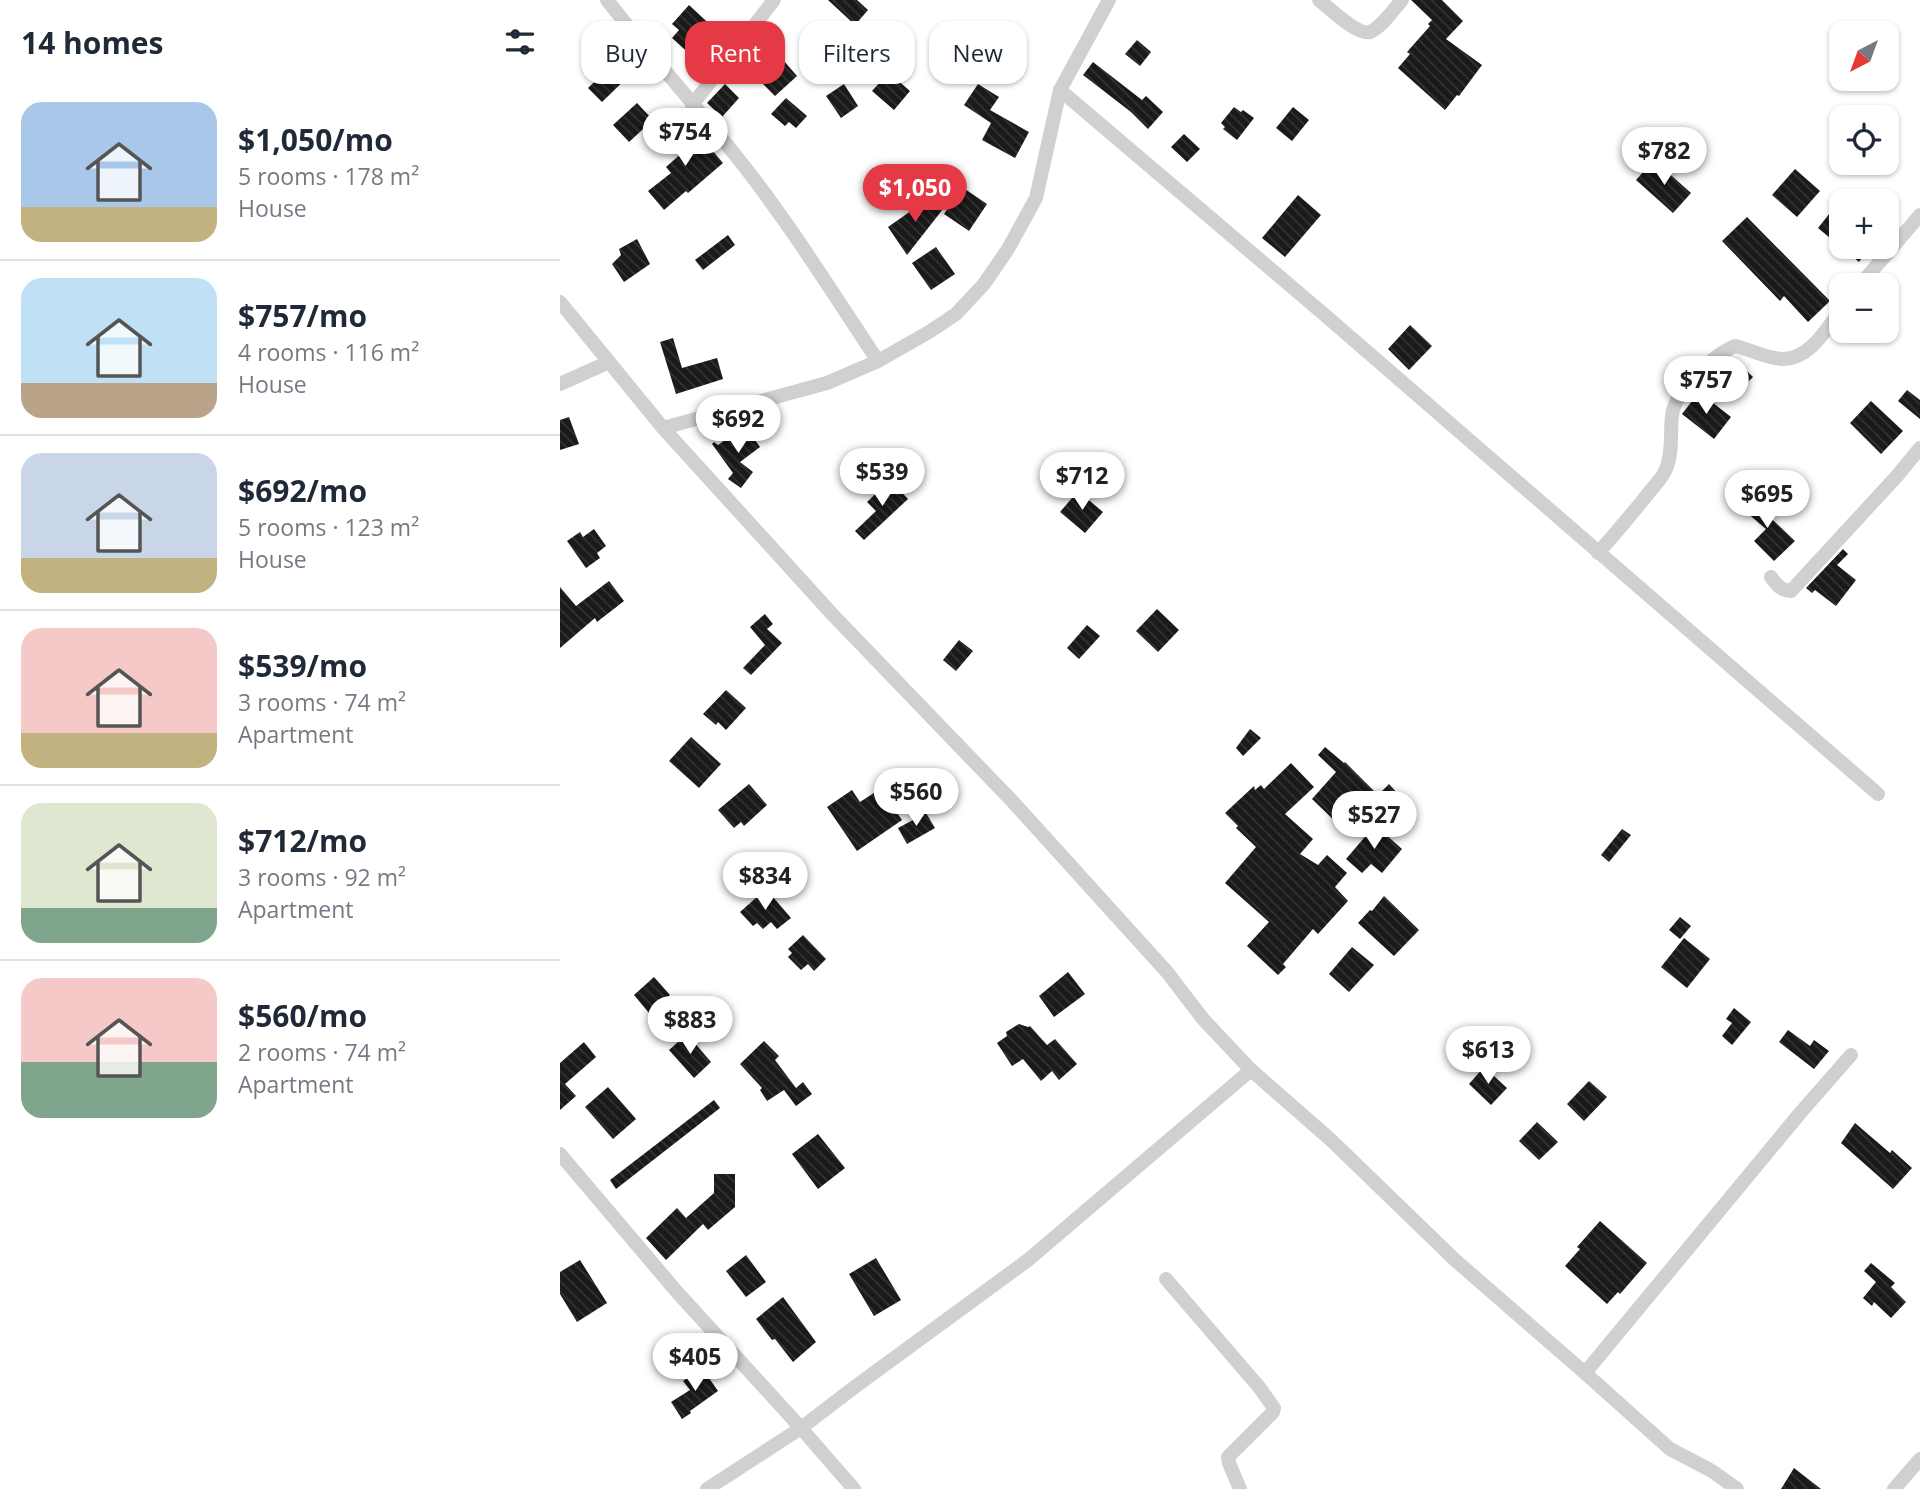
<!DOCTYPE html>
<meta charset="utf-8">
<style>
body{margin:0;font-family:"Open Sans",sans-serif;background:#f6f6f7;color:#1f2937;height:100vh;display:flex;flex-direction:column;font-size:26px;white-space:nowrap}
*{box-sizing:border-box;margin:0}
p{font-size:23px;color:#747a83}
.icon{flex:none;width:38px;height:38px;fill:none;stroke:currentColor;stroke-width:2;stroke-linecap:round;stroke-linejoin:round}
.map{position:relative;flex:1;overflow:hidden}
.drawer{display:flex;flex-direction:column;background:#fff;width:560px}
.drawer>*{flex:none}
.hud{position:absolute;left:21px;top:21px;width:665px;height:63px;display:flex;gap:14px}
.needle{width:46px;rotate:221deg}
.tools{position:absolute;left:1269px;top:21px;display:grid;gap:14px}
.tools a{display:grid;place-items:center;width:70px;height:70px;border-radius:14px;background:#fff;box-shadow:0 2px 5px #0004;font-size:35px}
.price{position:absolute;translate:-50% -60px;padding:0 16px;border-radius:24px;background:#fff;color:#222;font-size:23px;line-height:46px;filter:drop-shadow(0 2px 4px #0008)}
.price::after{content:'';position:absolute;left:50%;top:42px;width:21px;height:16px;margin-left:-10px;background:inherit;clip-path:polygon(0 0,100% 0,50% 100%)}
.price.on{background:#e63946;color:#fff}
ul{padding:0;list-style:none}
li{display:flex;align-items:center;gap:21px;height:175px;padding:0 21px}
li+li{border-top:2px solid #e0e1e3}
li span{display:grid;place-items:center;flex:none;width:196px;height:140px;border-radius:21px;color:#555}
li>.icon{margin-inline-start:auto}
span .icon{width:84px;height:84px;fill:#fffc;stroke-width:1}
li b{font-size:30px}
h2{display:flex;justify-content:space-between;align-items:center;height:84px;padding:0 21px;font-size:30px}
.chip{padding:0 24px;border-radius:21px;background:#fff;box-shadow:0 2px 5px #0004;font-size:24px;line-height:63px}
.chip.on{background:#e63946;color:#fff}
main{display:flex;flex:1;min-height:0}
.map>svg:first-child{display:block}
</style>
<main>
<section class="drawer">
<h2>14 homes<svg class="icon" aria-label="filters" viewBox="0 0 24 24"><path d="M4 7h16M4 17h16"/><circle cx="9" cy="7" r="2"/><circle cx="15" cy="17" r="2"/></svg></h2>
<ul>
<li><span style="background:linear-gradient(#a9c7e8 75%,#c2b280 0)"><svg class="icon" aria-label="home" viewBox="0 0 24 24"><path d="M3 11l9-7 9 7M6 9v11h12V9"/></svg></span><div><b>$1,050/mo</b><p>5 rooms · 178 m²</p><p>House</p></div></li>
<li><span style="background:linear-gradient(#bfe0f5 75%,#b9a48a 0)"><svg class="icon" aria-label="home" viewBox="0 0 24 24"><path d="M3 11l9-7 9 7M6 9v11h12V9"/></svg></span><div><b>$757/mo</b><p>4 rooms · 116 m²</p><p>House</p></div></li>
<li><span style="background:linear-gradient(#c9d6e8 75%,#c2b280 0)"><svg class="icon" aria-label="home" viewBox="0 0 24 24"><path d="M3 11l9-7 9 7M6 9v11h12V9"/></svg></span><div><b>$692/mo</b><p>5 rooms · 123 m²</p><p>House</p></div></li>
<li><span style="background:linear-gradient(#f6c9c9 75%,#c2b280 0)"><svg class="icon" aria-label="home" viewBox="0 0 24 24"><path d="M3 11l9-7 9 7M6 9v11h12V9"/></svg></span><div><b>$539/mo</b><p>3 rooms · 74 m²</p><p>Apartment</p></div></li>
<li><span style="background:linear-gradient(#dfe7d0 75%,#7fa58c 0)"><svg class="icon" aria-label="home" viewBox="0 0 24 24"><path d="M3 11l9-7 9 7M6 9v11h12V9"/></svg></span><div><b>$712/mo</b><p>3 rooms · 92 m²</p><p>Apartment</p></div></li>
<li><span style="background:linear-gradient(#f6c9c9 60%,#7fa58c 0)"><svg class="icon" aria-label="home" viewBox="0 0 24 24"><path d="M3 11l9-7 9 7M6 9v11h12V9"/></svg></span><div><b>$560/mo</b><p>2 rooms · 74 m²</p><p>Apartment</p></div></li>
</ul>
</section>
<div class="map">
<svg width="1360" height="1489" viewBox="0 0 1360 1489">
<defs>
<pattern id="building-back-hatch" width="6" height="6" patternUnits="userSpaceOnUse" patternTransform="scale(1.75)"><rect width="6" height="6" fill="#1a1a1a"/><path d="M-1 5l2 2M0 0l6 6M5-1l2 2" fill="none" stroke="#333"/></pattern>
</defs>
<rect width="100%" height="100%" fill="#fff"/>
<g fill="url(#building-back-hatch)">
<path d="M268,0H297L308,10L295,25Z"/>
<path d="M851,0H882L903,21L886,39L922,65L899,96L897,95L885,110L838,68L850,54L847,52L870,26L868,24L872,20Z"/>
<path d="M129,5L158,32L134,58L112,38L119,30L112,24Z"/>
<path d="M577,40L591,52L580,66L565,54Z"/>
<path d="M300,48L311,57L316,52L325,61L320,65L350,91L334,110L312,91L321,81L295,54Z"/>
<path d="M62,55L76,69L42,102L28,88Z"/>
<path d="M224,61L237,76L215,96L201,82Z"/>
<path d="M533,62L582,100L586,96L603,112L588,129L571,112L523,75Z"/>
<path d="M165,84L179,98L162,117L147,103Z"/>
<path d="M284,84L298,106L281,118L266,96Z"/>
<path d="M418,84L439,97L430,110L469,132L455,158L422,140L431,123L404,105Z"/>
<path d="M226,98L247,116L236,128L229,122L225,126L211,114Z"/>
<path d="M77,103L93,120L69,142L53,125Z"/>
<path d="M674,107L681,112L683,110L694,118L677,140L663,129L665,127L661,123Z"/>
<path d="M733,107L749,120L732,141L716,128Z"/>
<path d="M118,123L135,142L141,137L163,163L128,193L126,191L104,210L88,191L111,173L106,167L124,151L108,132Z"/>
<path d="M624,134L640,149L627,162L611,147Z"/>
<path d="M1094,160L1131,193L1113,213L1076,180Z"/>
<path d="M1235,169L1260,191L1237,217L1212,195Z"/>
<path d="M402,187L427,204L409,231L384,214Z"/>
<path d="M738,195L761,215L725,257L702,238Z"/>
<path d="M367,196L383,209L347,255L328,227L358,206Z"/>
<path d="M1281,199V247H1311L1299,262L1258,228Z"/>
<path d="M1187,217L1270,301L1248,322L1224,296L1220,301L1162,241Z"/>
<path d="M168,235L175,245L143,270L135,260Z"/>
<path d="M77,239L90,264L64,282L52,264L61,255L59,249Z"/>
<path d="M376,247L395,274L371,290L352,263Z"/>
<path d="M850,325L872,346L849,370L828,349Z"/>
<path d="M113,338L122,368L157,358L163,379L116,394L100,342Z"/>
<path d="M1173,358L1193,377L1175,395L1154,374Z"/>
<path d="M1347,390L1360,400V419L1338,401Z"/>
<path d="M1139,392L1171,417L1154,439L1122,414Z"/>
<path d="M1311,401L1343,431L1321,454L1290,423Z"/>
<path d="M9,417L19,444L0,450V420Z"/>
<path d="M185,426L200,447L180,462L193,472L181,488L168,479L173,473L152,444L154,442L158,445Z"/>
<path d="M330,480L348,499L304,540L295,531L316,511L307,502Z"/>
<path d="M518,491L543,512L525,533L500,512Z"/>
<path d="M1180,493L1214,521L1235,541L1214,561L1194,541L1206,529L1173,501Z"/>
<path d="M34,529L46,546L37,553L40,558L26,568L7,541L20,532L23,537Z"/>
<path d="M1283,549L1288,554L1277,565L1296,580L1276,606L1255,590L1252,593L1246,588Z"/>
<path d="M49,581L64,601L37,622L35,618L0,648V587L16,606Z"/>
<path d="M597,609L619,630L598,652L576,631Z"/>
<path d="M205,614L213,624L207,629L222,643L191,675L183,668L205,645L190,627Z"/>
<path d="M527,625L540,636L519,659L507,648Z"/>
<path d="M399,640L413,651L396,671L383,660Z"/>
<path d="M166,690L186,708L166,730L158,722L156,725L143,714Z"/>
<path d="M690,729L701,738L683,756L676,748Z"/>
<path d="M131,737L161,764L139,788L109,761Z"/>
<path d="M765,747L784,763L785,762L818,795L829,784L838,794L820,812L806,797L790,815L792,817L782,828L752,799L776,772L758,755Z"/>
<path d="M731,763L754,787L725,814L753,839L740,854L758,865L767,855L787,873L775,887L788,901L758,934L753,929L723,964L726,967L718,975L687,946L709,922L665,883L696,847L676,828L678,826L665,813L694,786L695,790L701,785L704,789Z"/>
<path d="M189,784L207,805L184,826L181,822L174,828L158,810Z"/>
<path d="M320,789L342,820L297,851L267,807L292,790L300,802Z"/>
<path d="M366,813L375,828L347,844L338,828Z"/>
<path d="M815,825L842,849L822,873L811,864L802,873L786,859Z"/>
<path d="M1062,829L1071,835L1049,862L1041,855Z"/>
<path d="M206,889L231,918L217,929L211,922L203,929L197,923L193,926L180,912Z"/>
<path d="M824,896L859,930L834,956L798,923L810,910L812,911Z"/>
<path d="M1120,917L1131,926L1120,939L1109,930Z"/>
<path d="M243,935L266,959L254,971L248,964L241,970L228,957L232,953L228,949Z"/>
<path d="M1124,938L1150,959L1127,988L1101,967Z"/>
<path d="M792,947L814,965L789,992L769,974Z"/>
<path d="M508,972L525,994L494,1017L479,996Z"/>
<path d="M94,977L110,995L89,1013L74,995Z"/>
<path d="M1174,1008L1191,1022L1172,1045L1162,1036L1172,1023L1166,1019Z"/>
<path d="M459,1024L468,1027L470,1026L487,1045L495,1039L517,1064L499,1080L492,1071L481,1081L463,1059L452,1066L437,1043L447,1036L446,1032Z"/>
<path d="M1228,1030L1250,1046L1254,1040L1269,1051L1254,1069L1219,1042Z"/>
<path d="M127,1034L151,1062L134,1078L109,1050Z"/>
<path d="M204,1041L219,1056L215,1060L236,1088L243,1082L252,1094L236,1106L224,1090L207,1101L200,1090L202,1088L180,1064Z"/>
<path d="M24,1042L36,1057L5,1084L16,1096L0,1110V1063Z"/>
<path d="M924,1067L947,1088L931,1105L909,1084Z"/>
<path d="M1029,1081L1047,1097L1024,1121L1007,1104Z"/>
<path d="M48,1087L76,1119L53,1139L25,1107Z"/>
<path d="M154,1100L160,1108L56,1189L50,1180Z"/>
<path d="M977,1122L998,1142L979,1160L959,1141Z"/>
<path d="M1295,1123L1330,1153L1332,1150L1352,1168L1333,1189L1281,1143Z"/>
<path d="M258,1134L285,1168L258,1189L232,1154Z"/>
<path d="M154,1174H175V1207L148,1230L143,1224L106,1260L86,1238L117,1208L126,1218L154,1193Z"/>
<path d="M1040,1221L1087,1263L1060,1294L1058,1292L1047,1304L1005,1266L1020,1249L1017,1247Z"/>
<path d="M186,1255L206,1282L186,1297L166,1271Z"/>
<path d="M316,1258L341,1300L314,1316L289,1274Z"/>
<path d="M20,1260L47,1303L17,1322L0,1294V1272Z"/>
<path d="M1311,1263L1335,1283L1331,1287L1346,1302L1331,1318L1314,1302L1312,1306L1303,1298L1316,1282L1304,1271Z"/>
<path d="M223,1297L256,1342L233,1362L215,1339L212,1340L196,1319Z"/>
<path d="M142,1368L158,1391L130,1411L131,1413L122,1419L111,1402L130,1390L123,1381Z"/>
<path d="M1234,1468L1261,1489H1221Z"/>
</g>
<g fill="none" stroke-linecap="round" stroke-linejoin="round">
<g stroke="#d0d0d0" stroke-width="14">
<path d="M47,0C88,53 134,103 176,156C228,221 272,292 318,361"/>
<path d="M759,0C769,8 798,36 810,32C822,27 833,10 842,0"/>
<path d="M500,90L766,316L1318,794"/>
<path d="M132,105L214,0"/>
<path d="M1300,285L1360,215"/>
<path d="M0,302L103,428L272,614L453,802L607,972L643,1019L691,1070L771,1140L895,1260L1025,1373L1110,1449L1152,1471L1177,1489"/>
<path d="M0,384L49,362"/>
<path d="M103,428L267,383L318,361L369,332L396,314L424,284L448,249L476,198L500,90L549,0"/>
<path d="M1038,553C1055,534 1071,515 1087,495C1093,487 1102,479 1106,469C1113,453 1110,433 1112,416C1114,392 1153,355 1175,346C1190,349 1207,359 1223,359C1250,359 1267,328 1281,310"/>
<path d="M1211,577C1217,585 1221,591 1231,591L1337,476L1360,448"/>
<path d="M0,1154L117,1292L241,1428L294,1489"/>
<path d="M606,1279L699,1387L714,1408L713,1412L668,1457L669,1463L680,1489"/>
<path d="M1025,1373L1241,1112L1291,1055"/>
<path d="M147,1489L241,1428L296,1386L468,1260L691,1070"/>
<path d="M1334,1489L1360,1459"/>
</g>
</g>
</svg>
<div class="tools">
<a><svg class="needle" viewBox="-14 -14 28 28"><path d="M0-13l5 13h-10z" fill="#e53935"/><path d="M0 13l5-13h-10z" fill="#747a83"/></svg></a>
<a><svg class="icon" aria-label="locate" viewBox="0 0 24 24"><circle cx="12" cy="12" r="6"/><path d="M12 2v4M12 18v4M2 12h4M18 12h4"/></svg></a>
<a>+</a>
<a>−</a>
</div>
<b class="price" style="left:125px;top:168px">$754</b>
<b class="price" style="left:1104px;top:187px">$782</b>
<b class="price on" style="left:355px;top:224px">$1,050</b>
<b class="price" style="left:1146px;top:416px">$757</b>
<b class="price" style="left:178px;top:455px">$692</b>
<b class="price" style="left:322px;top:508px">$539</b>
<b class="price" style="left:522px;top:512px">$712</b>
<b class="price" style="left:1207px;top:530px">$695</b>
<b class="price" style="left:356px;top:828px">$560</b>
<b class="price" style="left:814px;top:851px">$527</b>
<b class="price" style="left:205px;top:912px">$834</b>
<b class="price" style="left:130px;top:1056px">$883</b>
<b class="price" style="left:928px;top:1086px">$613</b>
<b class="price" style="left:135px;top:1393px">$405</b>
<div class="hud">
<a class="chip">Buy</a>
<a class="chip on">Rent</a>
<a class="chip">Filters</a>
<a class="chip">New</a>
</div>
</div>
</main>
